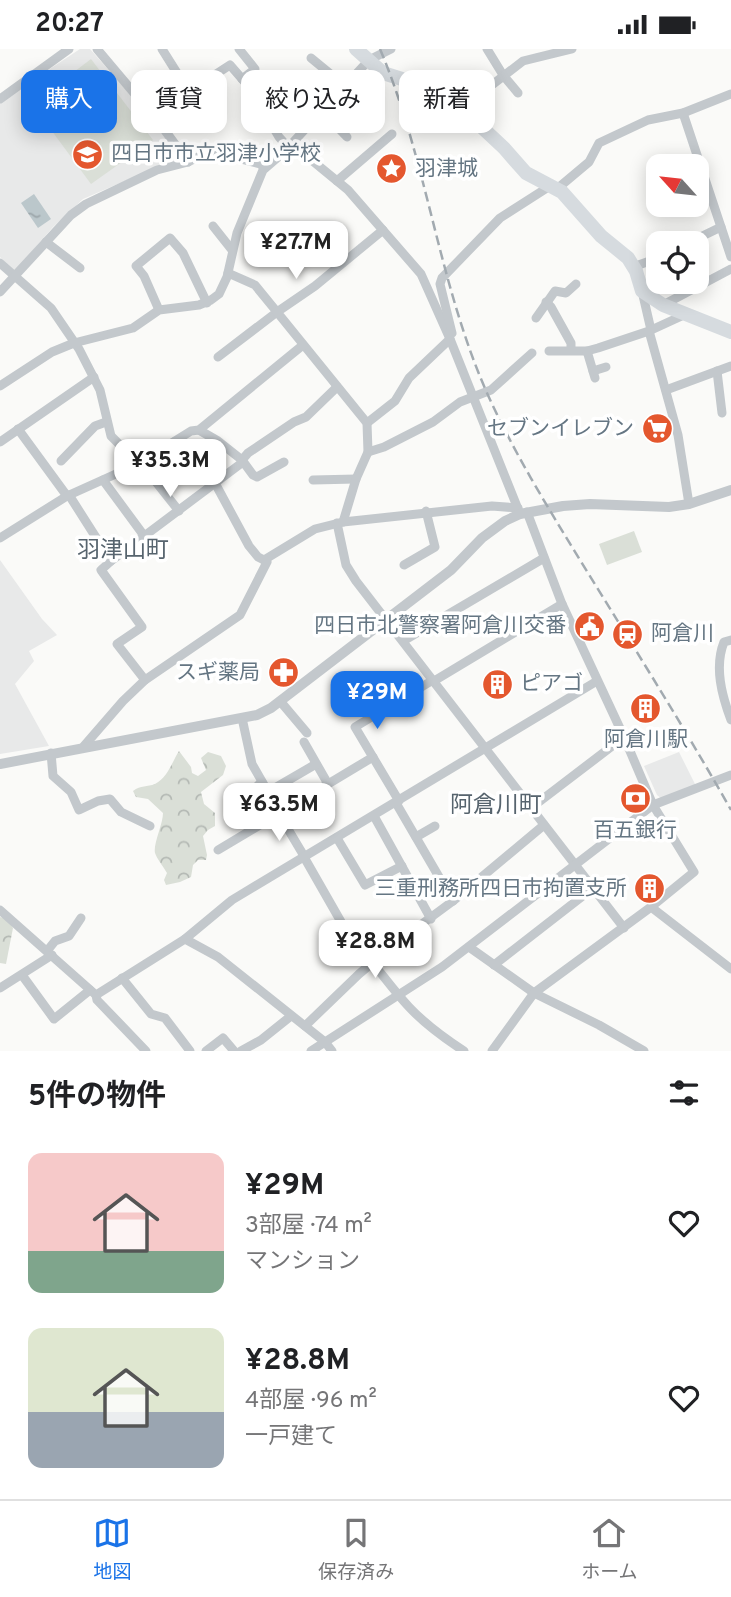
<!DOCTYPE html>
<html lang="ja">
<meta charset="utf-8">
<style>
body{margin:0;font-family:Overpass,"Noto Sans JP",sans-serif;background:#f6f6f6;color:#202124;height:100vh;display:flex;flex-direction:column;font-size:26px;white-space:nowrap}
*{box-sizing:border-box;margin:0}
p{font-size:23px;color:#757577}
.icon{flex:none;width:38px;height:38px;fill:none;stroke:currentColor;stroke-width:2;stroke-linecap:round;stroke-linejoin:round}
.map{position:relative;height:1002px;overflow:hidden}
.drawer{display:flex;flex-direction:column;background:#fff;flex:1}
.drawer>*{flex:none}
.hud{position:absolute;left:21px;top:21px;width:690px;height:63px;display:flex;gap:14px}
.needle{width:46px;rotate:297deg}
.fabs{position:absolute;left:646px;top:105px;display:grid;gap:14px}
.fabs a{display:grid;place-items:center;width:63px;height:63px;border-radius:14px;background:#fff;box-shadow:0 4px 18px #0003;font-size:35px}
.price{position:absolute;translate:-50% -60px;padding:0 16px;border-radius:14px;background:#fff;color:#222;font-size:23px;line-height:46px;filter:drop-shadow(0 2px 4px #0008)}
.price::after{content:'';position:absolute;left:50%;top:42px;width:21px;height:16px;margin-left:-10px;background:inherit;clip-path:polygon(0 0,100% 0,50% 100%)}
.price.current{background:#1a73e8;color:#fff}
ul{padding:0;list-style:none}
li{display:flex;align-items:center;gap:21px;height:175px;padding:0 28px}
li span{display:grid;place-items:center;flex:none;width:196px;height:140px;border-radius:14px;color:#555}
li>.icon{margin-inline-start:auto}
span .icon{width:84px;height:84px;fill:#fffc;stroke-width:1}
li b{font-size:30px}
h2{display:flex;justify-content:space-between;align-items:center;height:84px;padding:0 28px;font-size:30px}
.chip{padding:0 24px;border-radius:14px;background:#fff;box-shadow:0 4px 18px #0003;font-size:24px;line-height:63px}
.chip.current{background:#1a73e8;color:#fff}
.status{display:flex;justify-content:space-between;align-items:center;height:49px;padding:0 35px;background:#fff;direction:ltr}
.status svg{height:19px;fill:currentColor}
.tab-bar{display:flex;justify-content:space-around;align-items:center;height:98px;border-top:2px solid #e0e0e0;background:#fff;font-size:19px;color:#757577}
.tab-bar a{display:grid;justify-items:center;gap:4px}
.tab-bar .current{color:#1a73e8}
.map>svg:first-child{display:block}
</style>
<div class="status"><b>20:27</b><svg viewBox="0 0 49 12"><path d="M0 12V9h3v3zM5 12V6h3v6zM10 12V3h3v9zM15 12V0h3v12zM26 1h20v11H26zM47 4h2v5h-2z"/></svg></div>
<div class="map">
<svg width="731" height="1002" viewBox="0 0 731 1002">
<defs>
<pattern id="forest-crowns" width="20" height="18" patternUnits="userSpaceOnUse" patternTransform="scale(1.75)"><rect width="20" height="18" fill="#dadfd7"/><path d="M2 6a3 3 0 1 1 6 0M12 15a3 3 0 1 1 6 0" fill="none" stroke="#b4b9b4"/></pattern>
<pattern id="water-ripples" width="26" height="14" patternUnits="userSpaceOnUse" patternTransform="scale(1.75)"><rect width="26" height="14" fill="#bbc7cb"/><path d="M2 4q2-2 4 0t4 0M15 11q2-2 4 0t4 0" fill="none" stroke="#9ca6aa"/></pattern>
</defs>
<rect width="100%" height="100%" fill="#fafaf8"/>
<g fill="#e8e9e9">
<path d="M80,0H90L144,61L174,99L178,111L164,115L83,150L53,178L15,222L0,208V53Z"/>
<path d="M0,511L42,570L57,586L29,602L34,612L15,635L49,697L0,705Z"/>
<path d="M679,703L696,737L662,750L657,746L644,717Z"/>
</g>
<g fill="url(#forest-crowns)">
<path d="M179,702L191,718L192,724L198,727L206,721L201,709L208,703L221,707L226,717L223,726L201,743L204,755L215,764V777L208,781L203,787L207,806L206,811H198L193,816L191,828L180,833L166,836L164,831L167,824C163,817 157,810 155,804C153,795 163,775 163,764L148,750L136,748L133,742C141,736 147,738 155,735C168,728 172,713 179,702Z"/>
<path d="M0,868L7,870L13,879L6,915L0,914Z"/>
</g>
<g fill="#dadfd7">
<path d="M91,10L153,91L91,135L32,55Z"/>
<path d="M634,482L642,503L607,516L599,495Z"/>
</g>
<path fill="url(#water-ripples)" d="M34,145L51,170L38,179L21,154Z"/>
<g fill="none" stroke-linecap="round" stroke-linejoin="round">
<g stroke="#c3c8cc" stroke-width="9">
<path d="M97,0L161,76L188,113"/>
<path d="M162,0L199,59"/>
<path d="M239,0L255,20L242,30"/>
<path d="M487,0L503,26L518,44"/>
<path d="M311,9L345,37"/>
<path d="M488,39L523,12L572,0"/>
<path d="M190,42L230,16L250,39L279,88L288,98"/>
<path d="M302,43L323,60"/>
<path d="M0,50L69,0"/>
<path d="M322,62L347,88"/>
<path d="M683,64L731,208"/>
<path d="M292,95L348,141L421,225L450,290L520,465"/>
<path d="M337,132L392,85"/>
<path d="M558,139L589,113L599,94L648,71L683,64L731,45"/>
<path d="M213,177L232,201"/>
<path d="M46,193L80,219"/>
<path d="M688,194L721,178"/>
<path d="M0,214L51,259L79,300L100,341L111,387L152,428L179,462"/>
<path d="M633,218L658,209"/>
<path d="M642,242L651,281"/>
<path d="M0,243L71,166L86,155L157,121L188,113L210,102L260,115L265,119"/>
<path d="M546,253L551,258L571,294V301"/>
<path d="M663,256L731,220"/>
<path d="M159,261L144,227L136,217L170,189L183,204L207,254"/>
<path d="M536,269L555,242L566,244L576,235"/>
<path d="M649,282L678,386L689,455"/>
<path d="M449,285L452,284L440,235L442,229L500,169L550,137"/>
<path d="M549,302H587L598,299L649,282L686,265"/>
<path d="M587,302L595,329"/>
<path d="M218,308L277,263L255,236L228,224"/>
<path d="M593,322L606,318"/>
<path d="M717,322L722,364"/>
<path d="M0,337L52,303L74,294L133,279L159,261L199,256L211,251L219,245L227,228L237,184L263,121L285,102L369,11L391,0"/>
<path d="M666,341L731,317"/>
<path d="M367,374L395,352L409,329L450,290"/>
<path d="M18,380L67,447"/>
<path d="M199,381L218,392L242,411"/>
<path d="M0,393L94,328"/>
<path d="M174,393L215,434L249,497L258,508L264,511"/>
<path d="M368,403L384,398L433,373L460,353L491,341L532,304"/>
<path d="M61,412L95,377L106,373"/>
<path d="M284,413L257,428L253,426L242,411L248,404L294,373L306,368L337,338"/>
<path d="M103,431L145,488"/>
<path d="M313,431L356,430"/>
<path d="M69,446L111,512L101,521L142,578L117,595L145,631"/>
<path d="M527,463L562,555L624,688L653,756L694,823L651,858"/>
<path d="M343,473L356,430L368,403L367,374L277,263L315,237L383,181"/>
<path d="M337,474L346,516L356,532L624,879"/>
<path d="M0,489L67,447L138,415L191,382L199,381L303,296"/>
<path d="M264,511L315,480L343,473L492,457L518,459"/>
<path d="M111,512L243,413"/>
<path d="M404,516L435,498L426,462"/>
<path d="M731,591L724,593C714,618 722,647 731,671"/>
<path d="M403,592L544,509"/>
<path d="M434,632L562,555"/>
<path d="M280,652L307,684"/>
<path d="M242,669L252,715L280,764"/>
<path d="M304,693L328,735"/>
<path d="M84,697L123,652L145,631L240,566L267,513L264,511"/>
<path d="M51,704L53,727L71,743L79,761L98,752L110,750L121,763L150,777"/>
<path d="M268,743L316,715"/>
<path d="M399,752L355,678L433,631"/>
<path d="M396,754L453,852"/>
<path d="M231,759L262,733"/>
<path d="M531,759L624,688"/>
<path d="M279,765L304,807"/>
<path d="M374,767L431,870"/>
<path d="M416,788L435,777"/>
<path d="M337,789L365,836L402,817"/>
<path d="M218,801L373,708"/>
<path d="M304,808L352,892C373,911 389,937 409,958C425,975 444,989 464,1002"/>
<path d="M0,861L96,946L185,890L218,908L325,993L332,1002"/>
<path d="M185,890L232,851L597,632"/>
<path d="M331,897L348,886"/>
<path d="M469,898L534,944L599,976L644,1002"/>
<path d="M47,902L55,892L69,887L81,869"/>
<path d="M494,916L593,839"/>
<path d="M22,926L54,970L90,941"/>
<path d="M122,929L151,965L165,969L190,1002"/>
<path d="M0,939L52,906"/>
<path d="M96,946L97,951L146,1002"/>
<path d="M305,977L359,925L392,897L453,852L544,776"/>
<path d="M206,1002L223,989L234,1002"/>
<path d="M241,1002L261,991L291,967"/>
<path d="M311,1002L442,918L653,756L731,726"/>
<path d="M492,1002L534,944L651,858L731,920"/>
</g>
<path stroke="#c3c8cc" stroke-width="10" d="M0,715L257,666L271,659L451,521L482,489L505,472L520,465L563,457L590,455L669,458L689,455L731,441"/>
<path stroke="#d6dbdf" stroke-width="14" d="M356,0L383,24L402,30L424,42L446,49L457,55L504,99L526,124L562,143L601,187L628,209L636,222L642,242L663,256L731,283"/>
<path stroke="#a2aab0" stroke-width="2.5" stroke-dasharray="10 5" stroke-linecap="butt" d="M380,0C427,111 438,233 487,344C513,402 547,457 580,511C631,594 683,676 731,761"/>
</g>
<defs>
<symbol id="school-disc" viewBox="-11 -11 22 22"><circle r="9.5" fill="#e4572e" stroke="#fff"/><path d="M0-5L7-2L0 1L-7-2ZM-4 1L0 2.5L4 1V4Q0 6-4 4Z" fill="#fff"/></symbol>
<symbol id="sight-disc" viewBox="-11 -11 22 22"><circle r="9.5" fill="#e4572e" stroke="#fff"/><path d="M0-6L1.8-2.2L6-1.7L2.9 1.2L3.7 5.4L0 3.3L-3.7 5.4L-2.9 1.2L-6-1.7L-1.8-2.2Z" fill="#fff"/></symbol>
<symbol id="supermarket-disc" viewBox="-11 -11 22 22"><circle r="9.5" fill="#e4572e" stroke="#fff"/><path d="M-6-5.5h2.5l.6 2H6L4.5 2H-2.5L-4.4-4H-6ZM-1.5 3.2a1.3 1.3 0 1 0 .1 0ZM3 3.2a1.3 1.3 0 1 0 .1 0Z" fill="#fff"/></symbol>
<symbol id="civic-disc" viewBox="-11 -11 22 22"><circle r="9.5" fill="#e4572e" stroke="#fff"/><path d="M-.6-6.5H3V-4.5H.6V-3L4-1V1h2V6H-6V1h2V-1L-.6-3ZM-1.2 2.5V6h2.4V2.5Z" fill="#fff"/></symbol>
<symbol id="station-disc" viewBox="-11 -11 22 22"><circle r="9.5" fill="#e4572e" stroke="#fff"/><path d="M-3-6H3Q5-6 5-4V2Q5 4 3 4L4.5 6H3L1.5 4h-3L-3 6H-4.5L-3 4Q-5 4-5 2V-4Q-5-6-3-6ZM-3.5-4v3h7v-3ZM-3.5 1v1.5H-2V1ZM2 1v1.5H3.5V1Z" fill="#fff"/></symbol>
<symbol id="pharmacy-disc" viewBox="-11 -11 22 22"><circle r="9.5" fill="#e4572e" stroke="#fff"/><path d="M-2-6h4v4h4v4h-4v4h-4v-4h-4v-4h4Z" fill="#fff"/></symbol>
<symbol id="building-disc" viewBox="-11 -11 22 22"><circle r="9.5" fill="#e4572e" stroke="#fff"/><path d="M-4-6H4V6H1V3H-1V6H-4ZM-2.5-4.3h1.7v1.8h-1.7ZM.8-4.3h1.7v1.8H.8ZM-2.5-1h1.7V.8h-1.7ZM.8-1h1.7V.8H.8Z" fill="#fff"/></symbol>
<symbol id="bank-disc" viewBox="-11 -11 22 22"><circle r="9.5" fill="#e4572e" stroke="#fff"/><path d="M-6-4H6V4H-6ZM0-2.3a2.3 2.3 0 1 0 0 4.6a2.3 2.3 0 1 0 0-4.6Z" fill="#fff"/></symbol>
</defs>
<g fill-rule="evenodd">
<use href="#school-disc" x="70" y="88" width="35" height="35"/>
<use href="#sight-disc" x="374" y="102" width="35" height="35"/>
<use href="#supermarket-disc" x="640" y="362" width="35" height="35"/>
<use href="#civic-disc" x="572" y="560" width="35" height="35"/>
<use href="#station-disc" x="610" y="568" width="35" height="35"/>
<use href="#pharmacy-disc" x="266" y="606" width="35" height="35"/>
<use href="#building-disc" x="480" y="618" width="35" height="35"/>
<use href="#building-disc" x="628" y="642" width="35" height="35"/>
<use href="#bank-disc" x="618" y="732" width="35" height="35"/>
<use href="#building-disc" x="632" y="822" width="35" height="35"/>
</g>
<g text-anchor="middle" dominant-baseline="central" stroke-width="7" stroke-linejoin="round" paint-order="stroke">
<g font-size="21" fill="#657683" stroke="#fff" text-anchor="start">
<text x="111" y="105">四日市市立羽津小学校</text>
<text x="415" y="120">羽津城</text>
<text x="634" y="380" text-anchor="end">セブンイレブン</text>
<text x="566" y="577" text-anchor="end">四日市北警察署阿倉川交番</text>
<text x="651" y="585">阿倉川</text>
<text x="260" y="624" text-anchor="end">スギ薬局</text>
<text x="520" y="635">ピアゴ</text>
<text x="646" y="691" text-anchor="middle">阿倉川駅</text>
<text x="635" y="782" text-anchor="middle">百五銀行</text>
<text x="627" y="840" text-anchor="end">三重刑務所四日市拘置支所</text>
</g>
<g font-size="23" fill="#57646e" stroke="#fff">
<text x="123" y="502">羽津山町</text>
<text x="496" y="757">阿倉川町</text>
</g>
</g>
</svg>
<div class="fabs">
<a><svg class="needle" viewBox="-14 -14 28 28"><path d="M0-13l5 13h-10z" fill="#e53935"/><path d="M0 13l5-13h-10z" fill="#757577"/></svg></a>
<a><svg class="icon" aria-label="locate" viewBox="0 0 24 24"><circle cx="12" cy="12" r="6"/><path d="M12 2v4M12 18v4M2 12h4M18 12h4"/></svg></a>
</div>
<b class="price" style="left:296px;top:232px">¥27.7M</b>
<b class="price" style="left:170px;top:450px">¥35.3M</b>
<b class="price current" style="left:377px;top:682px">¥29M</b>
<b class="price" style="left:279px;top:794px">¥63.5M</b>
<b class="price" style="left:375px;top:931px">¥28.8M</b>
<div class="hud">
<a class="chip current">購入</a>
<a class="chip">賃貸</a>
<a class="chip">絞り込み</a>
<a class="chip">新着</a>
</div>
</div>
<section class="drawer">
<h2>5件の物件<svg class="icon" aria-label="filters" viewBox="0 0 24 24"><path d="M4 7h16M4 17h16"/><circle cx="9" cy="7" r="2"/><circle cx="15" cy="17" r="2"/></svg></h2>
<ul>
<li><span style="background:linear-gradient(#f6c9c9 70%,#7fa58c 0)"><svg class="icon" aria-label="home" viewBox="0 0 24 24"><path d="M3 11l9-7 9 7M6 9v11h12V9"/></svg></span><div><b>¥29M</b><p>3部屋 · 74 m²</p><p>マンション</p></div><svg class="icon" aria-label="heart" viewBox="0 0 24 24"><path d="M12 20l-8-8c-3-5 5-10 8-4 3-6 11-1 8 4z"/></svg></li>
<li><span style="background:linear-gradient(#dfe7d0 60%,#9aa5b1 0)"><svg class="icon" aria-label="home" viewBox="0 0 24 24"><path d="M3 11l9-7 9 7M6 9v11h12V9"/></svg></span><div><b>¥28.8M</b><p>4部屋 · 96 m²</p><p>一戸建て</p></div><svg class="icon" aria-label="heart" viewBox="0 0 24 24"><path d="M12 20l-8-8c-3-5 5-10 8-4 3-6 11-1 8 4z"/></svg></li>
</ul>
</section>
<nav class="tab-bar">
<a class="current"><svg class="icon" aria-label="map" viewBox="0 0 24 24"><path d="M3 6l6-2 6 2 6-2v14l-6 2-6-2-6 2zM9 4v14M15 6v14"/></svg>地図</a>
<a><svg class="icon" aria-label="saved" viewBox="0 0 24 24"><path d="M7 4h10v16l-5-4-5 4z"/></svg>保存済み</a>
<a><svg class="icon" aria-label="home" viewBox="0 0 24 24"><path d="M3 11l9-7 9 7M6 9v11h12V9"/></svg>ホーム</a>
</nav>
